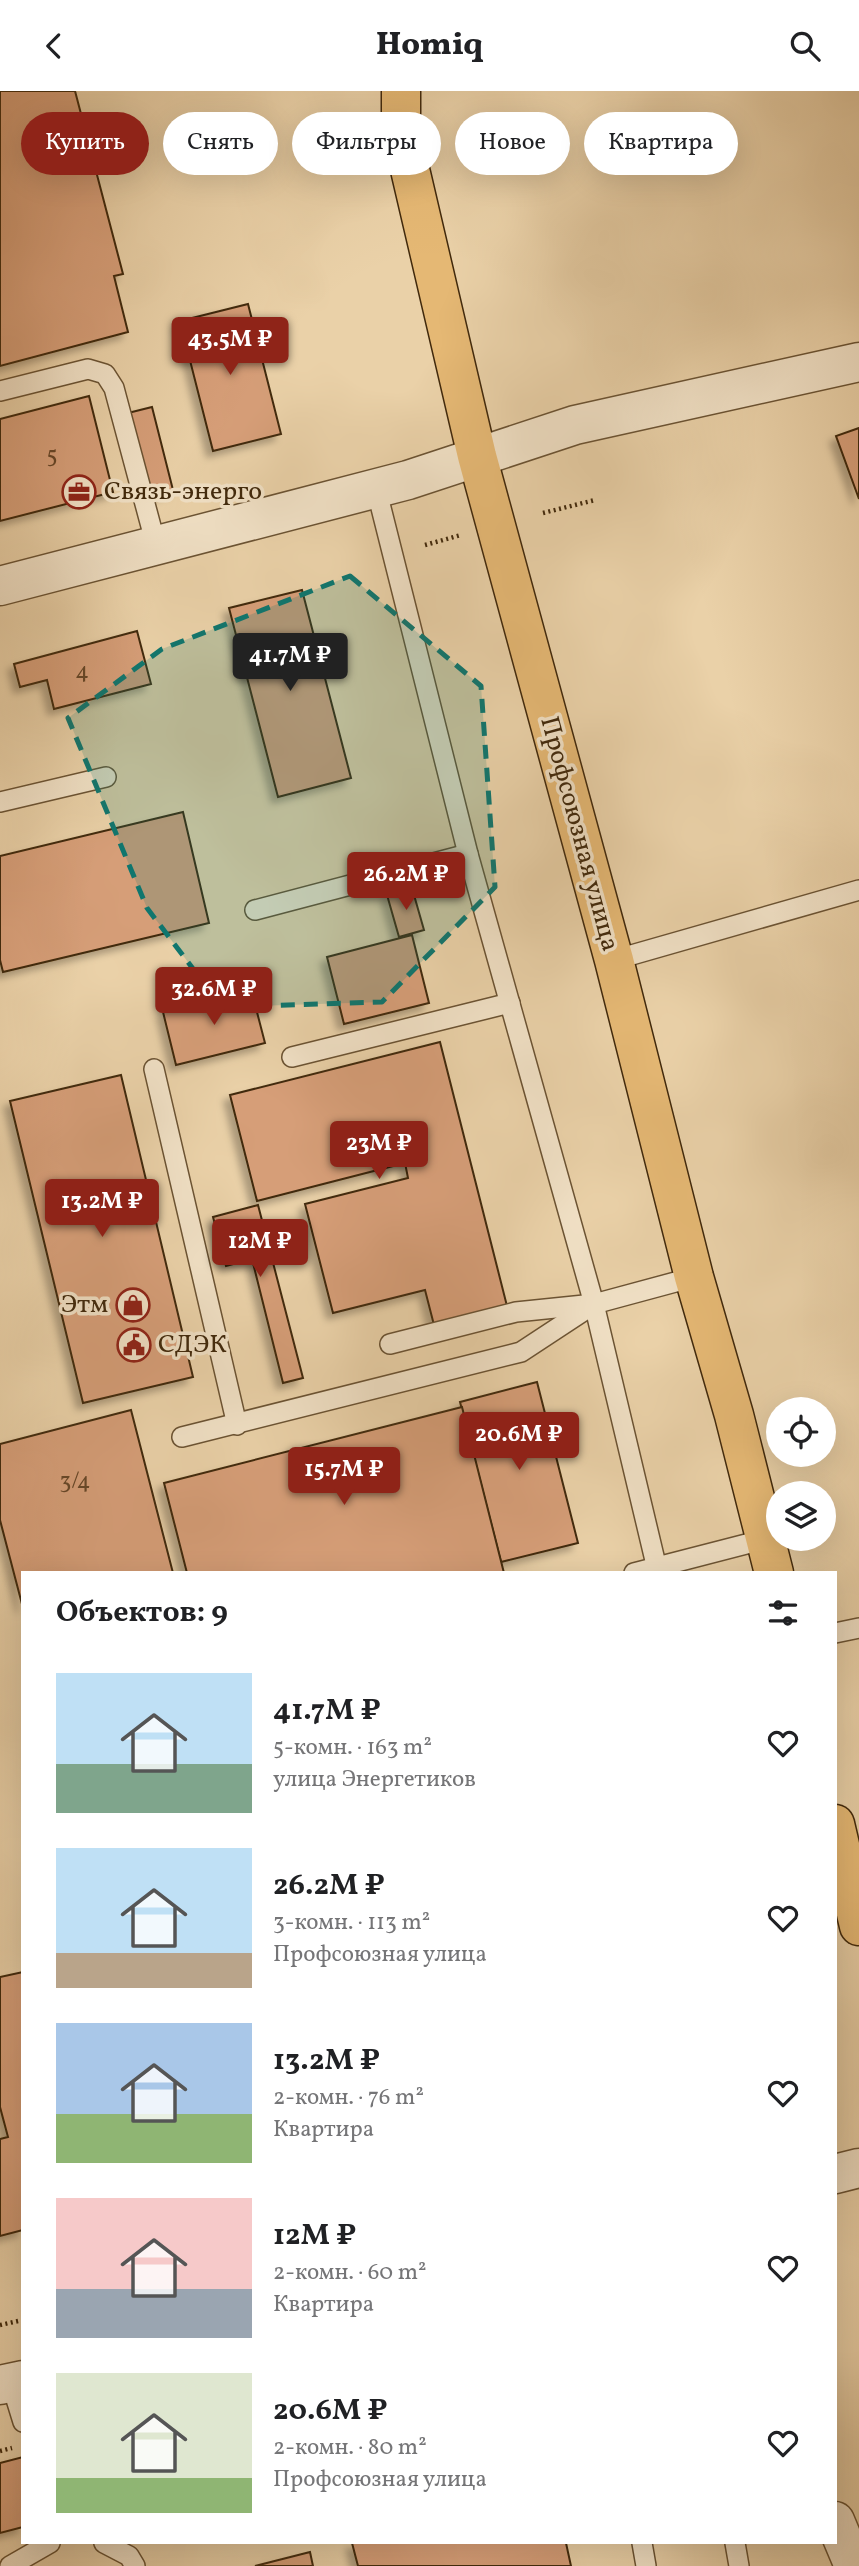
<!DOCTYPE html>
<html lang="ru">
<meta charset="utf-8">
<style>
body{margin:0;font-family:Vollkorn,serif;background:#f2f2f2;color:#202124;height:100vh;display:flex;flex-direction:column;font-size:26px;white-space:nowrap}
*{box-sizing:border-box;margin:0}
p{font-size:23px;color:#757577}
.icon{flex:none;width:38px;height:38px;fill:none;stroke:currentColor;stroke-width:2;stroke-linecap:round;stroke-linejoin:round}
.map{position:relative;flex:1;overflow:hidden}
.details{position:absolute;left:21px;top:1480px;width:816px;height:973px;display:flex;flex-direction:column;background:#fff;border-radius:0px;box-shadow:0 7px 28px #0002}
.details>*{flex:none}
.guide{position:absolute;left:21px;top:21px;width:817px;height:63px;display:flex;gap:14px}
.buttons{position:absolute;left:766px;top:1306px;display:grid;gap:14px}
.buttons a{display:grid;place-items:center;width:70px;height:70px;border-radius:50%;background:#fff;box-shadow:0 7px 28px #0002;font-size:35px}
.price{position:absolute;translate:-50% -60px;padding:0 16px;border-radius:7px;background:#8f2418;color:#fff;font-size:23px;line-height:46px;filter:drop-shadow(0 2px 4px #0008)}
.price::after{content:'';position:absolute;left:50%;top:42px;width:21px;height:16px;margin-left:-10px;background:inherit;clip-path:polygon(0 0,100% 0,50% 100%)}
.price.selected{background:#222;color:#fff}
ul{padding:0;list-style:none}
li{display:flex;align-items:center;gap:21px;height:175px;padding:0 35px}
li span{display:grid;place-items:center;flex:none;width:196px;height:140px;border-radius:0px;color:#555}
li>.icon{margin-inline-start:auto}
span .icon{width:84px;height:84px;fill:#fffc;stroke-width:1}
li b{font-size:30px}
h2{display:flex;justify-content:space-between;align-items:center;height:84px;padding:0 35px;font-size:30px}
.pill{padding:0 24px;border-radius:32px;background:#fff;box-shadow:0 7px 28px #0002;font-size:24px;line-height:63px}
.pill.selected{background:#8f2418;color:#fff}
header{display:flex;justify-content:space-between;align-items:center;height:91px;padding:0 35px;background:#fff;font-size:32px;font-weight:800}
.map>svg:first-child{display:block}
</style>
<header><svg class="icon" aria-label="back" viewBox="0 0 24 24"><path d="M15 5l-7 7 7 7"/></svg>Homiq<svg class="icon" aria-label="search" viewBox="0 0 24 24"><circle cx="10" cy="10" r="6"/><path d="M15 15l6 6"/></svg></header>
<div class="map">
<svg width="859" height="2475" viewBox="0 0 859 2475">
<defs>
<filter id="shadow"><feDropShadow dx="-6" dy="6" stdDeviation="3.5" flood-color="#0004"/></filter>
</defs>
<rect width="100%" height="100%" fill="#ead1a8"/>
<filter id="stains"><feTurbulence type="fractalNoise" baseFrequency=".00286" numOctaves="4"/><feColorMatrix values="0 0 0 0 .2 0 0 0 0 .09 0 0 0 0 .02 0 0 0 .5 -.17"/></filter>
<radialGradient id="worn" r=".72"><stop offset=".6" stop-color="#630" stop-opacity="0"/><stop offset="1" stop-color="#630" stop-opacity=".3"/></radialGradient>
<g fill="#d69e78" stroke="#41290c" stroke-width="2" filter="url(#shadow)">
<path d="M0,0H75L123,183L114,185L128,241L0,275Z"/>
<path d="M248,213L281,343L213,360L180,230Z"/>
<path d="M89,305L113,401L0,430V328Z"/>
<path d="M152,316L173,399L149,405L128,322Z"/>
<path d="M859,337V408L836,345Z"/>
<path d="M302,499L351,687L278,706L229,517Z"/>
<path d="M137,540L151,593L54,618L47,589L20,596L14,573Z"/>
<path d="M183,721L209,832L3,881L0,869V765Z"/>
<path d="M412,797L424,839L399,846L387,804Z"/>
<path d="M412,844L429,912L344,933L327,866Z"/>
<path d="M251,898L265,952L176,974L163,921Z"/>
<path d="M440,951L507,1215L434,1234L425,1199L333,1222L305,1113L408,1087L405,1072L257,1110L230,1004Z"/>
<path d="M121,984L193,1286L83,1312L10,1010Z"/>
<path d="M258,1114L303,1287L283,1292L252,1168L226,1175L213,1126Z"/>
<path d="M537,1291L578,1452L501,1471L460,1311Z"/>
<path d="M462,1316L504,1482H187L164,1392Z"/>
<path d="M131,1319L173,1482H23V1517L0,1429V1353Z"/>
<path d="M23,1881V2139L0,2145V2048L8,2046L0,2016V1886Z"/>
<path d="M23,2366V2436L0,2442V2372Z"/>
<path d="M352,2452H566L571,2475H358Z"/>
<path d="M310,2461L313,2475H255Z"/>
</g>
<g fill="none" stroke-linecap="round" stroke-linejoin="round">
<defs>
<g id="service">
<path d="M0,300L88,278L105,283L114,297L156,454"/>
<path d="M376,397L468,763L594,1213L658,1482"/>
<path d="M0,711L106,686"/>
<path d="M255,819L468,763"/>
<path d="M614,869L859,799"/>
<path d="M292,966L510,912"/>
<path d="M154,978L237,1334"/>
<path d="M390,1253L516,1221L594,1213L694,1186"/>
<path d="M182,1346L521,1261L594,1213"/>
<path d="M634,1482L766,1448"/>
<path d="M835,1542L859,1537"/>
<path d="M11,2292L23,2331"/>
<path d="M104,2452L129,2465L135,2475"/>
<path d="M642,2452L646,2475"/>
<path d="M735,2452L739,2475"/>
<path d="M10,2475L50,2452"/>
</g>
<path id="minor" d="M0,495L408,389L575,334L859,271"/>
<g id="tertiary">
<path d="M835,2083L859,2077"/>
<path d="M0,2294L23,2289"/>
<path d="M835,2430L854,2475"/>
</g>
<g id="trunk">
<path d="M401,0V40L477,365L614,869L694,1186L734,1324L774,1482"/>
<path d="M835,1733L859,1835"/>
</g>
</defs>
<use href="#service" stroke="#6b5333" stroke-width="22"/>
<use href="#minor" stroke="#6b5333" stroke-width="41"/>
<use href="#tertiary" stroke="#6b5333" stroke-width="41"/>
<use href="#trunk" stroke="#41290c" stroke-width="41"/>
<g stroke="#41290c" stroke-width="4.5" stroke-dasharray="2 3.5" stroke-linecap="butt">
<path d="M543,422L595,409"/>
<path d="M425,454L461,444"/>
<path d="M0,2234L23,2229"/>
<path d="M0,2360L12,2357"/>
</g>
<use href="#service" stroke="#f1e1c6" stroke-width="19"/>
<use href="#minor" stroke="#f1e1c6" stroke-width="38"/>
<use href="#tertiary" stroke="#f1e1c6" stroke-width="38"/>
<use href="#trunk" stroke="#e5b874" stroke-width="38"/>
</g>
<path fill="#0f766e" fill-opacity="0.2" stroke="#0f766e" stroke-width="5" stroke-dasharray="14 9" stroke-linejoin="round" d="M350,485L481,595L495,796L382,911L222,916L147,817L68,627L162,558Z"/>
<defs>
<symbol id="office-ring" viewBox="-11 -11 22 22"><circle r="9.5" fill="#f1e1c6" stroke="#8f2418" stroke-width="1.5"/><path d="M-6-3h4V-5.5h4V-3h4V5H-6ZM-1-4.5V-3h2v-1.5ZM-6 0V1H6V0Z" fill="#8f2418"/></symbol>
<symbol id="shop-ring" viewBox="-11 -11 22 22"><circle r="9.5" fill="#f1e1c6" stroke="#8f2418" stroke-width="1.5"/><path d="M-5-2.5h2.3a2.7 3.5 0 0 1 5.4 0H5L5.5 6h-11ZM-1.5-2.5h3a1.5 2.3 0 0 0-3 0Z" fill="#8f2418"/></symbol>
<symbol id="civic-ring" viewBox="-11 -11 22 22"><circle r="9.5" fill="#f1e1c6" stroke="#8f2418" stroke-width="1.5"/><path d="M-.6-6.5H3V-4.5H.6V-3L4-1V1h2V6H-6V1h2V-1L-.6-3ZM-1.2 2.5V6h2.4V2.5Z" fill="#8f2418"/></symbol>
</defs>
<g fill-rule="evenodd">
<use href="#office-ring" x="60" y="382" width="38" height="38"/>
<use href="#shop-ring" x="114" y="1195" width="38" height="38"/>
<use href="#civic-ring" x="115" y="1235" width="38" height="38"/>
</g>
<g text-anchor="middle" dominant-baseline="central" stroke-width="7" stroke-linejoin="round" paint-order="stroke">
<g font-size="23" fill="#664627">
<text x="52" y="365">5</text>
<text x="82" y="581">4</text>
<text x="75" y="1391">3/4</text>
</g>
<g font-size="26" fill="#41290c" stroke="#f1e1c6" text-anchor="start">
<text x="104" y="401">Связь-энерго</text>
<text x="108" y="1214" text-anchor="end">Этм</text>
<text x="158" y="1254">СДЭК</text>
</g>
<g font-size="26" fill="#41290c" stroke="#f1e1c6">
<text transform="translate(579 743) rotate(75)">Профсоюзная улица</text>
</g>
</g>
<rect width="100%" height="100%" filter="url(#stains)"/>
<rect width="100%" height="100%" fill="url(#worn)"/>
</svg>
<div class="buttons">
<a><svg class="icon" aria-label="locate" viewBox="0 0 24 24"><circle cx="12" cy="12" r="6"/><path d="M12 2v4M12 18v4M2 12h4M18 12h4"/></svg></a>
<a><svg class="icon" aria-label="layers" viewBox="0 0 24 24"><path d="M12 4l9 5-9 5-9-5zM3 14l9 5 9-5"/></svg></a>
</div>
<b class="price" style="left:230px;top:286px">43.5M ₽</b>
<b class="price selected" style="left:290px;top:602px">41.7M ₽</b>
<b class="price" style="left:406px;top:821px">26.2M ₽</b>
<b class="price" style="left:214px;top:936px">32.6M ₽</b>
<b class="price" style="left:379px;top:1090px">23M ₽</b>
<b class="price" style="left:102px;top:1148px">13.2M ₽</b>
<b class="price" style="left:260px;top:1188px">12M ₽</b>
<b class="price" style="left:519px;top:1381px">20.6M ₽</b>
<b class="price" style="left:344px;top:1416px">15.7M ₽</b>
<div class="guide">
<a class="pill selected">Купить</a>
<a class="pill">Снять</a>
<a class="pill">Фильтры</a>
<a class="pill">Новое</a>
<a class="pill">Квартира</a>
</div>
<section class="details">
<h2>Объектов: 9<svg class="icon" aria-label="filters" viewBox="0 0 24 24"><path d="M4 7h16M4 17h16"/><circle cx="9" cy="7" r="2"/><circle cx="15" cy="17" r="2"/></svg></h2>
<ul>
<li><span style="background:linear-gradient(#bfe0f5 65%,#7fa58c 0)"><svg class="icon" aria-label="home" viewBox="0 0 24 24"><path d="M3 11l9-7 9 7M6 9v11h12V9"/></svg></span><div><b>41.7M ₽</b><p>5-комн. · 163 m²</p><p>улица Энергетиков</p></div><svg class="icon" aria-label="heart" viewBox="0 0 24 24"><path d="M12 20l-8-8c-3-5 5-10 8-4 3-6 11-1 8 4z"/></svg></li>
<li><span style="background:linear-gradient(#bfe0f5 75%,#b9a48a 0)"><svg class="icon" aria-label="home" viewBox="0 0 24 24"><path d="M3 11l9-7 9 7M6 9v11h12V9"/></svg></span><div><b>26.2M ₽</b><p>3-комн. · 113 m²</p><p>Профсоюзная улица</p></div><svg class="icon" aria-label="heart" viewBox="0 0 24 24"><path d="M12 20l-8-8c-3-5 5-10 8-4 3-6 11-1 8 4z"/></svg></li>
<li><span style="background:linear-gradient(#a9c7e8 65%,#8fb573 0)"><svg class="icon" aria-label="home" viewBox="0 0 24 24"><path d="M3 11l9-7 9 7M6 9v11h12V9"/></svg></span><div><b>13.2M ₽</b><p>2-комн. · 76 m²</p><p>Квартира</p></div><svg class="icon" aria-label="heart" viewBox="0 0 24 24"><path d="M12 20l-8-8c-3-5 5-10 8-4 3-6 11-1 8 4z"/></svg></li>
<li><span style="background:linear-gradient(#f6c9c9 65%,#9aa5b1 0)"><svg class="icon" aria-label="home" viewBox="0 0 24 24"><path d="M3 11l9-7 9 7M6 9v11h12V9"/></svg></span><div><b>12M ₽</b><p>2-комн. · 60 m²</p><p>Квартира</p></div><svg class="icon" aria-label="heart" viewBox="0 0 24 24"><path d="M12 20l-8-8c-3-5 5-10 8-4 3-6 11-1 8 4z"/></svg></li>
<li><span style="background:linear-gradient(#dfe7d0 75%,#8fb573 0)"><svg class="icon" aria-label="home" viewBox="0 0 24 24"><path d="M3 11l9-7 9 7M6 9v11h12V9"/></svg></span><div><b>20.6M ₽</b><p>2-комн. · 80 m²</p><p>Профсоюзная улица</p></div><svg class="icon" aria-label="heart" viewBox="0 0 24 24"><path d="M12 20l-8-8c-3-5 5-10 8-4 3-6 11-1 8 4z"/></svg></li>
</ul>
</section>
</div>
